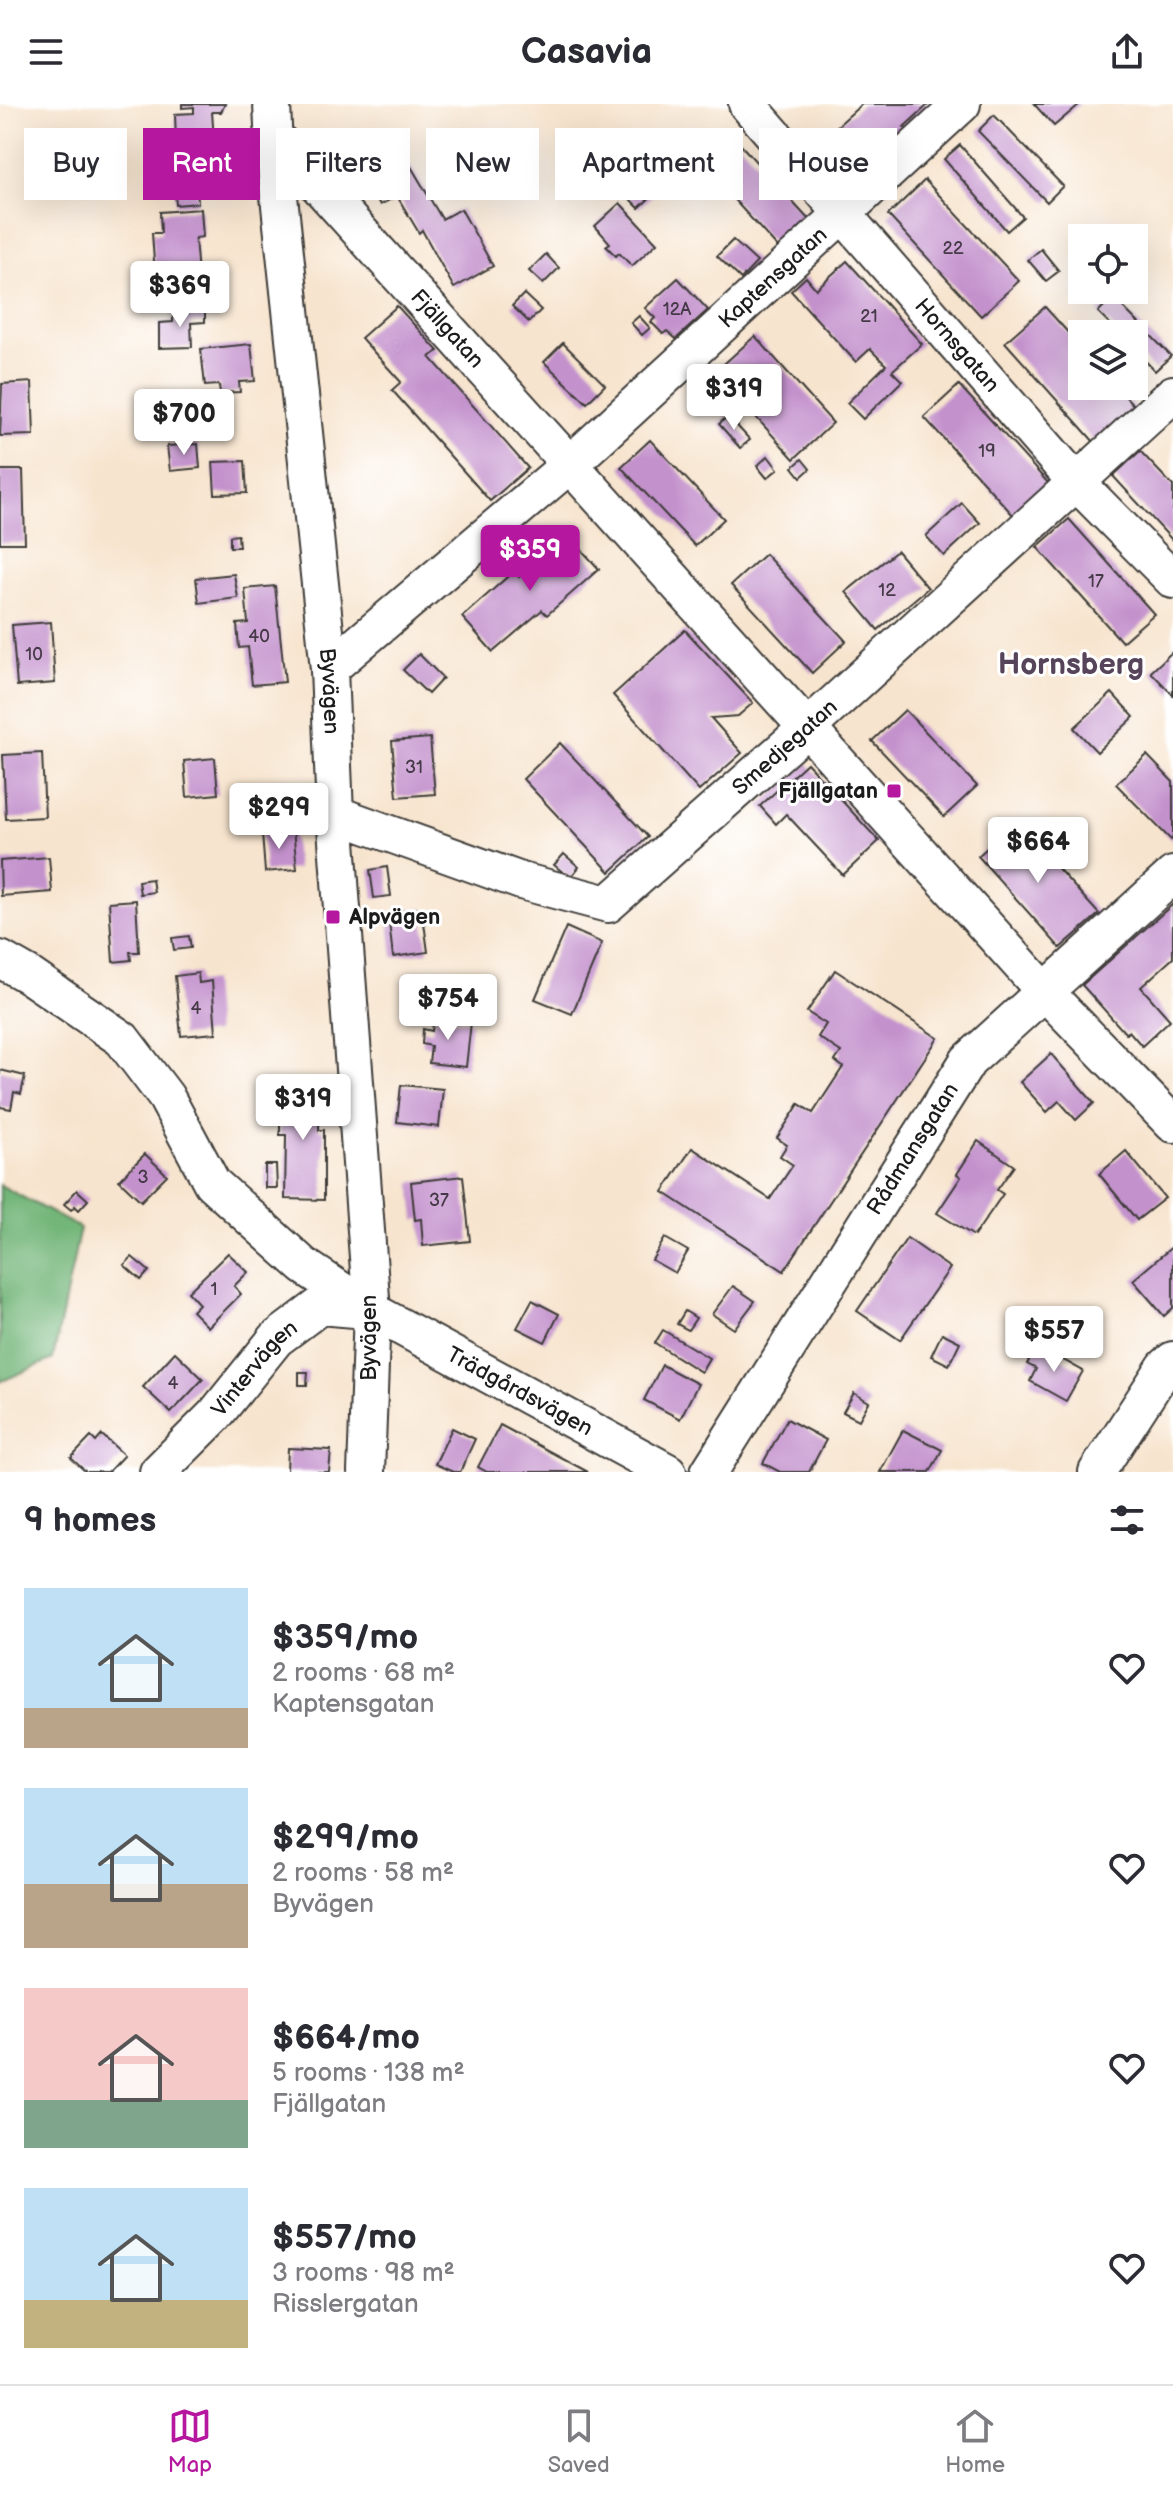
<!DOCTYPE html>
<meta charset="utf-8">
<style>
body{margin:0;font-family:"Balsamiq Sans",sans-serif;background:#f2f2f3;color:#2b2b33;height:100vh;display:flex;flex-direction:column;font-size:30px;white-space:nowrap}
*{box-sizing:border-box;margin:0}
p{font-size:26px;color:#7c7c81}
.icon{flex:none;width:44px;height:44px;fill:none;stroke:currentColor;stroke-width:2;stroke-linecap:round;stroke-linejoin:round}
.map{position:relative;height:1368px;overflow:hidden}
.sheet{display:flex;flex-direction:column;background:#fff;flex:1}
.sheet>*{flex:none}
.guide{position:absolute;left:24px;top:24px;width:1126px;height:72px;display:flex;gap:16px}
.fabs{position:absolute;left:1068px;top:120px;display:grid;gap:16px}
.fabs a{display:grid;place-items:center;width:80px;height:80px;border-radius:0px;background:#fff;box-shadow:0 8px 32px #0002;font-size:40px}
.price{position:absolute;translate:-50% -68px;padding:0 18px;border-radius:8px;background:#fff;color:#222;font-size:26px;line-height:52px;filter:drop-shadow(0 2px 4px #0008)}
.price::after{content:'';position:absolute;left:50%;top:48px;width:24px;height:18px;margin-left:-12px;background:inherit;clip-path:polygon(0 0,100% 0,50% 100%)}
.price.selected{background:#b5179e;color:#fff}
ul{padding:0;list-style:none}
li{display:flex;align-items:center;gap:24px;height:200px;padding:0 24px}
li span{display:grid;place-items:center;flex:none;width:224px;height:160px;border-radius:0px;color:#555}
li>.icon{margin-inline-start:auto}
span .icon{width:96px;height:96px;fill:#fffc;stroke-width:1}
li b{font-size:34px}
h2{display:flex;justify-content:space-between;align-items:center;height:96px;padding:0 24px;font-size:34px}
.pill{padding:0 28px;border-radius:0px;background:#fff;box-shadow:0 8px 32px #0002;font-size:28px;line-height:72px}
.pill.selected{background:#b5179e;color:#fff}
header{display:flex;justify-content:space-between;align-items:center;height:104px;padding:0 24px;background:#fff;font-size:36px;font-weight:700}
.dock{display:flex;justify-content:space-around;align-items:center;height:112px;border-top:2px solid #e1e1e2;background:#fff;font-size:22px;color:#7c7c81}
.dock a{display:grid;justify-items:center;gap:4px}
.dock .selected{color:#b5179e}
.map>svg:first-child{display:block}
</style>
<header><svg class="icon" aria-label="menu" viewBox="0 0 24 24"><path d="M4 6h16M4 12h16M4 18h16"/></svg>Casavia<svg class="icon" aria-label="share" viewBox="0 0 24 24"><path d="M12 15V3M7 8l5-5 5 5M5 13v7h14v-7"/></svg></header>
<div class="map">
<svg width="1173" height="1368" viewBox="0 0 1173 1368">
<rect width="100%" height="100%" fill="#fff"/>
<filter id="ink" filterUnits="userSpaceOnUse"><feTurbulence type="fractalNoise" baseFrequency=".0125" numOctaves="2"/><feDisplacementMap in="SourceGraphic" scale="16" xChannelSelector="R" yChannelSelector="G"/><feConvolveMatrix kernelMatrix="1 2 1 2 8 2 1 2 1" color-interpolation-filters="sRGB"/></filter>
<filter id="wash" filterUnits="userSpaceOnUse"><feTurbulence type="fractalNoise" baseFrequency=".006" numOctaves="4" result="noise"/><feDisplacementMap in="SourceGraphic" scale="32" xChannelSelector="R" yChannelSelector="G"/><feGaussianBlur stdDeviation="1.8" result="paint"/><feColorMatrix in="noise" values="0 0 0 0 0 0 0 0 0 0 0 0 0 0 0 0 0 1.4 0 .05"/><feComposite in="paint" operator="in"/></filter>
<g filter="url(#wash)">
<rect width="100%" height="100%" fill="#f7e4ce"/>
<path fill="#73b679" stroke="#48694a" stroke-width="2" d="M0,1081L80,1124L53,1255L0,1278Z"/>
<g id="blocks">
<g fill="#c391cc">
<path d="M182,0H225L221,8H212L214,36L176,38L175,10L194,9V3L182,4Z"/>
<path d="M862,0H929L904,23L908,26L860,70L826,32Z"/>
<path d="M1034,0H1080L1054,22Z"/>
<path d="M994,11L1063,82L1047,98L978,27Z"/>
<path d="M387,22L442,115L461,105L493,162L454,184L422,126L419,129L397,92L380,101L347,45Z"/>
<path d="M729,28L809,116L778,144L698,56Z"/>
<path d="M960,41L1023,113L1007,127L944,55Z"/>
<path d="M573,48L592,70L579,81L560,59Z"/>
<path d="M635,69L655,89L639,104L619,84Z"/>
<path d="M925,76L1019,177L981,212L888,111Z"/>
<path d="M197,79L198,99L176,101L174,80Z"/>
<path d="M620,99L657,139L632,162L619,149L616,152L606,142L610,139L595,122Z"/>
<path d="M201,105L203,133L195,134L199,183L156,186L152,129H161L160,108Z"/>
<path d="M733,136L757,158L741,175L717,152Z"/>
<path d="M1041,145L1059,167L1046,177L1028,156Z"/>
<path d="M546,150L559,164L543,180L529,167Z"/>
<path d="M847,157L922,240L892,267L902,277L863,315L847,299L886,261L870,245L856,258L791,187L806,173L816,185Z"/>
<path d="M678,174L708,206L676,235L667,227L663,230L651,218L655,214L645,204Z"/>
<path d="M524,190L541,206L529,218L512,202Z"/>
<path d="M1113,193L1171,252L1155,267L1134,245V230H1120L1098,208Z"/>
<path d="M397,202L438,247L430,253L528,364L490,397L392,286L401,278L361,234Z"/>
<path d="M1045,203L1082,244V282H1116L1136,304L1095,339L1005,238Z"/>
<path d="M205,204V218L191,219L192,243L159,244V219L173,218V210L188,209L187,205Z"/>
<path d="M639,212L650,224L642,231L631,219Z"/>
<path d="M755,232L833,319L794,355L715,268Z"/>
<path d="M563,239L605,281L587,299L544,258Z"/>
<path d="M251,240L255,277L239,278L240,288L220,289L219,281L205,282L201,245Z"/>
<path d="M32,278L34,331L0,332L2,280Z"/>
<path d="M701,281L713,294L703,302L691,289Z"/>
<path d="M959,281L1049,380L1014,412L924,313Z"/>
<path d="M728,312L750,336L740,344L719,320Z"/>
<path d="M650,336L724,415L695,442L621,363Z"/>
<path d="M198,340L200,364L170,367L167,342Z"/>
<path d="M1140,347L1173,382V437L1113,372Z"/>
<path d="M768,352L778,365L767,374L757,362Z"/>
<path d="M802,355L810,365L801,373L793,363Z"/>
<path d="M245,357L247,389L215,390L213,358Z"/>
<path d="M0,366H23L25,439H0Z"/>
<path d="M962,399L980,419L944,452L926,432Z"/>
<path d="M1069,415L1154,510L1122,538L1037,443Z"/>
<path d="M567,430L599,465L547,511L542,506L493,548L462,513L514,467L519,473Z"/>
<path d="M238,431L239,443H230V432Z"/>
<path d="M897,447L928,484L878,526L846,488Z"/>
<path d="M765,450L846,537L812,569L731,481Z"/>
<path d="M234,470L238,494L199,499L196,474Z"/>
<path d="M275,482L285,578L252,581L248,543L239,544L237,520L248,519L245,485Z"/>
<path d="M51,518L55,579L17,582L12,521Z"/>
<path d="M685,526L753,599L738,612L711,614L742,649L699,687L613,591Z"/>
<path d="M1173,547V591L1151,568Z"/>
<path d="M419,550L443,574L428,590L403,566Z"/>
<path d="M1112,589L1134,613L1097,648L1074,624Z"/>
<path d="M905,606L977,682L944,713L872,637Z"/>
<path d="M430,634L435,690L397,693L392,637Z"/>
<path d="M560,639L648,733L610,768L523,675Z"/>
<path d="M42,649L45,713L6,715L3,651Z"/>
<path d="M1147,651L1173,678V733L1171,736L1116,680Z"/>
<path d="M215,654L218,690L187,693L184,657Z"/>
<path d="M807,659L879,737L843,771L786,710L776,720L760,702Z"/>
<path d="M1016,718L1099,810L1060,844L978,752Z"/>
<path d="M293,725L297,765L265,768L262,729Z"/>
<path d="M564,750L579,763L570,774L554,761Z"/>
<path d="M49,753L52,788L1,792L0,757Z"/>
<path d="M387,763L391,792L374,794L370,766Z"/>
<path d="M152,775L154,788L140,790L138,777Z"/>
<path d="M136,796L139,848H130L131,856L113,858L109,798Z"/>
<path d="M1173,800V854L1141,883L1170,916L1142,942L1129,927L1126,930L1082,881Z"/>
<path d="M422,804L428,848L393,853L388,809Z"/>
<path d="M566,823L602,839L572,910L535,895Z"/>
<path d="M189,832L191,844L174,846L172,834Z"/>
<path d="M835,866L938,934L784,1167L663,1088L692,1044L770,1095L793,1061L780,1052L787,1041L777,1034L799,1000L813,1009L843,963L835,957L841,948L818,933L826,920L807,908Z"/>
<path d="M198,869L199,879L212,877L216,929L181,932L175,872Z"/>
<path d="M434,914L471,918L466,963L429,959L431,942L422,940L423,925L432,927Z"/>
<path d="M1051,950L1094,999L1076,1016L1059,997L1047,1008L1020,978Z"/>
<path d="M0,966L25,972L21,990L14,988L11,1005L0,1003Z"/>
<path d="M280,981L319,982V1026H324V1096L285,1095L286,1031H280Z"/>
<path d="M401,981L443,985L439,1023L397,1018Z"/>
<path d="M978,1037L1014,1062L997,1086L1003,1090L974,1132L937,1109L961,1073L957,1070Z"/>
<path d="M1126,1047L1165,1094L1137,1116L1099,1070Z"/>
<path d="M145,1050L167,1071L141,1097L119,1076Z"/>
<path d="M265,1061H276L277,1084H265Z"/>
<path d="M463,1072L470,1137L423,1142L421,1115L415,1116L411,1078Z"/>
<path d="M77,1086L88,1096L79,1106L75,1102L71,1106L64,1100Z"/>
<path d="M665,1134L688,1147L675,1169L652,1156Z"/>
<path d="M907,1134L950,1164L900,1236L857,1207Z"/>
<path d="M1173,1142V1204L1164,1212L1133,1176Z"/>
<path d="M228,1149L248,1168L234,1182L241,1190L208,1223L192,1207L199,1200L188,1188Z"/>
<path d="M132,1153L149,1167L141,1176L124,1161Z"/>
<path d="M733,1182L755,1197L734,1225L712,1210Z"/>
<path d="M532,1196L559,1210L545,1238L517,1224Z"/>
<path d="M685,1207L696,1214L688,1226L677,1220Z"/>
<path d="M663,1226L709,1254L701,1268L655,1239Z"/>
<path d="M942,1229L960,1238L949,1261L931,1252Z"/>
<path d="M1038,1242L1083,1267L1066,1297L1030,1277L1036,1265L1027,1260Z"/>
<path d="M175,1248L203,1275L171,1309L143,1283Z"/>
<path d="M662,1261L698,1280L680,1315L644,1296Z"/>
<path d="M299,1268H308L307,1281H299Z"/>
<path d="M854,1289L869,1298L859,1316L843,1308Z"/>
<path d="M787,1315L826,1336L809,1368H780L763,1359Z"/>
<path d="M500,1321L588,1368H487L478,1363Z"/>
<path d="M452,1324L475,1335L460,1368H453L435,1360Z"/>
<path d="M903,1326L942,1346L930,1368H880Z"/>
<path d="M102,1331L124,1351L108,1368H86L71,1354L91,1333L96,1338Z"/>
<path d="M288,1344L331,1346L329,1368H287Z"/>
</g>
</g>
</g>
<g filter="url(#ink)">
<use href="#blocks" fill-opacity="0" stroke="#3d3a37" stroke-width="2"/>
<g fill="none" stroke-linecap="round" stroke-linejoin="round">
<defs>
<g id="minor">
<path id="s1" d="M272,0L274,45L329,565L335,710L372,1207L366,1368"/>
<path id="s2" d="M747,0L1076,378L1173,476"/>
<path id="s3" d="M272,30L1046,889L1173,1020"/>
<path id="s4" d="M329,565L569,361L962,0"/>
<path id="s5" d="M335,710L521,777L608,800L807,624L1173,290"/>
<path id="s6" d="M0,855L30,872L122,935L166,993L212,1079L304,1162L372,1207L668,1368"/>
<path id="s7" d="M158,1368L215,1311L276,1235L320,1202L366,1206"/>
<path id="s8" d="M709,1368L968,957L1173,771"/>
<path d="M1097,1368L1165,1263L1173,1256"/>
</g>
</defs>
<use href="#minor" stroke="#3d3a37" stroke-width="40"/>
<use href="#minor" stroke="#fff" stroke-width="36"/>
</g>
</g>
<g fill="#b5179e" stroke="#fff" stroke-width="3">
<rect x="886" y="679" width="16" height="16" rx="4"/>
<rect x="325" y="805" width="16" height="16" rx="4"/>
</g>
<g text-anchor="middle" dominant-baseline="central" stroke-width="6" stroke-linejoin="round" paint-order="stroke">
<g font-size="18" fill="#463948">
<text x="953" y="144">22</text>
<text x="677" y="205">12A</text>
<text x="869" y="212">21</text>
<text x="987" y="347">19</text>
<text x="1096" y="477">17</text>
<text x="887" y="486">12</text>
<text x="259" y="532">40</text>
<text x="34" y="550">10</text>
<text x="414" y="663">31</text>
<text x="196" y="904">4</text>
<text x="143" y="1073">3</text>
<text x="439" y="1096">37</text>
<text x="214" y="1185">1</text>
<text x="173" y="1279">4</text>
</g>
<g font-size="22" fill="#1c1c1c" stroke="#fff">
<text stroke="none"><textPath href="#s4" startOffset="592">Kaptensgatan</textPath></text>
<text stroke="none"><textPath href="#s3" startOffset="262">Fjällgatan</textPath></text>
<text stroke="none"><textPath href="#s2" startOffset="320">Hornsgatan</textPath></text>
<text stroke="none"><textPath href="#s1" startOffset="590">Byvägen</textPath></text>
<text stroke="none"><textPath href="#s5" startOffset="524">Smedjegatan</textPath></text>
<text stroke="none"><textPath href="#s8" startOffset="382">Rådmansgatan</textPath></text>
<text transform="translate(369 1234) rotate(-90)">Byvägen</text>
<text stroke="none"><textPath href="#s7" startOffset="142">Vintervägen</textPath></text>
<text stroke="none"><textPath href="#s6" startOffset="690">Trädgårdsvägen</textPath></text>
</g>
<g font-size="22" font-weight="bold" fill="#1c1c1c" stroke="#fff" text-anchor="end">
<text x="878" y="687">Fjällgatan</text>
<text x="349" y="813" text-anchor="start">Alpvägen</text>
</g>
<g font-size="30" font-weight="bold" fill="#56455a" stroke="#fff">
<text x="1071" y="561">Hornsberg</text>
</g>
</g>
</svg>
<div class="fabs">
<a><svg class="icon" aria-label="locate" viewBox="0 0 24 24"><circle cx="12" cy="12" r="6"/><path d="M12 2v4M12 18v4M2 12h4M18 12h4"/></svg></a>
<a><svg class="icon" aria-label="layers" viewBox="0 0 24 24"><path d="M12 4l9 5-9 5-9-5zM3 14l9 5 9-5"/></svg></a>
</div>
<b class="price" style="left:180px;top:225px">$369</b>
<b class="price" style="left:734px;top:328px">$319</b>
<b class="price" style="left:184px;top:353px">$700</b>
<b class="price selected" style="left:530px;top:489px">$359</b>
<b class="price" style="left:279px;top:747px">$299</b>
<b class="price" style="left:1038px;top:781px">$664</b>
<b class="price" style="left:448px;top:938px">$754</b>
<b class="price" style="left:303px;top:1038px">$319</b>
<b class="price" style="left:1054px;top:1270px">$557</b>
<div class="guide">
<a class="pill">Buy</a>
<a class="pill selected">Rent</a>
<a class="pill">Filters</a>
<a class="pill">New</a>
<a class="pill">Apartment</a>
<a class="pill">House</a>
</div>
</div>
<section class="sheet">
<h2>9 homes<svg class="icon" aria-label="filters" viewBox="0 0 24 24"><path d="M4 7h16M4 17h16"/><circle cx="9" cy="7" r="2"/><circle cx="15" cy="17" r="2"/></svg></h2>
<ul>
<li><span style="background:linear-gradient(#bfe0f5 75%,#b9a48a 0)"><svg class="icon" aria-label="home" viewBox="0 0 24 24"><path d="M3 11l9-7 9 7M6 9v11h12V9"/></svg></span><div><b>$359/mo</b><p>2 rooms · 68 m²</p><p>Kaptensgatan</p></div><svg class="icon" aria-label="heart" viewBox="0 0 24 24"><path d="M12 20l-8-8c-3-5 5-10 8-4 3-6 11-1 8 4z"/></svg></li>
<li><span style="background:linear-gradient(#bfe0f5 60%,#b9a48a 0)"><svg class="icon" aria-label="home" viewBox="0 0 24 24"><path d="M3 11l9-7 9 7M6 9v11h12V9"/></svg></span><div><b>$299/mo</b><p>2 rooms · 58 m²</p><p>Byvägen</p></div><svg class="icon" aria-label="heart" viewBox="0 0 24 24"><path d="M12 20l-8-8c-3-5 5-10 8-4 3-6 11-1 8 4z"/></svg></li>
<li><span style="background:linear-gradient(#f6c9c9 70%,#7fa58c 0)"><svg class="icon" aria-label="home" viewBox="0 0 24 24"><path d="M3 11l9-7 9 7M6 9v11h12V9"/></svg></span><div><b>$664/mo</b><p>5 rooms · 138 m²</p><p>Fjällgatan</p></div><svg class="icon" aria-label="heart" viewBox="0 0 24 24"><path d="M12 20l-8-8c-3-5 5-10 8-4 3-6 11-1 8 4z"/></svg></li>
<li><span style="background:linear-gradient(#bfe0f5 70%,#c2b280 0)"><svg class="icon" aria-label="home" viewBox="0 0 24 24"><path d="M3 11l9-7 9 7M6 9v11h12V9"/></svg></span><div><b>$557/mo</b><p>3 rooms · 98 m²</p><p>Risslergatan</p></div><svg class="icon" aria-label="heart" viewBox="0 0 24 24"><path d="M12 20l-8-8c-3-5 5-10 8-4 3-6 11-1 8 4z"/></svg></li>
</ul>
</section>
<nav class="dock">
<a class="selected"><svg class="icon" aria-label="map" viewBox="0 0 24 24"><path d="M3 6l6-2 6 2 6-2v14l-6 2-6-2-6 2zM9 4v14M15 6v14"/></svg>Map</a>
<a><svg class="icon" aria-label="saved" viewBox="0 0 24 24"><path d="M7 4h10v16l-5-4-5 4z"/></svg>Saved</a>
<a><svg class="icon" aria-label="home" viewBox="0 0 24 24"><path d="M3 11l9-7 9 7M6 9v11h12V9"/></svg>Home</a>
</nav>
